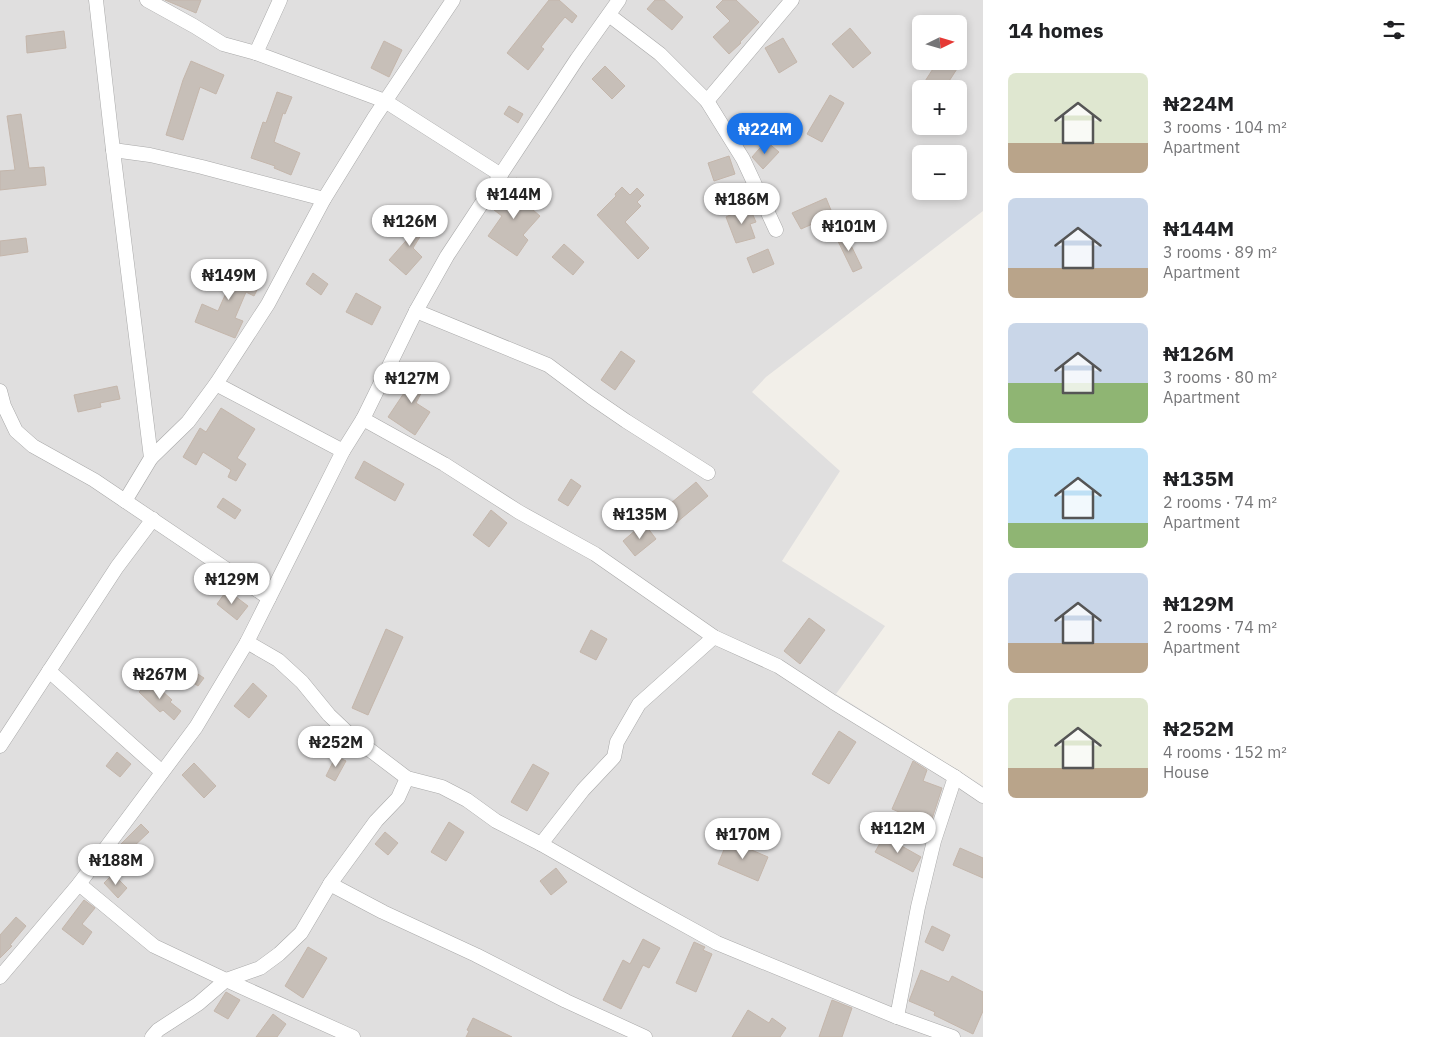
<!DOCTYPE html>
<meta charset="utf-8">
<style>
body{margin:0;font-family:"IBM Plex Sans",sans-serif;background:#f6f6f6;color:#202124;height:100vh;display:flex;flex-direction:column;font-size:19px;white-space:nowrap}
*{box-sizing:border-box;margin:0}
p{font-size:16px;color:#757577}
.icon{flex:none;width:28px;height:28px;fill:none;stroke:currentColor;stroke-width:2;stroke-linecap:round;stroke-linejoin:round}
.map{position:relative;flex:1;overflow:hidden}
.panel{display:flex;flex-direction:column;background:#fff;width:450px}
.panel>*{flex:none}
.needle{width:32px;rotate:85deg}
.tools{position:absolute;left:912px;top:15px;display:grid;gap:10px}
.tools a{display:grid;place-items:center;width:55px;height:55px;border-radius:8px;background:#fff;box-shadow:0 2px 8px #0003;font-size:25px}
.price{position:absolute;translate:-50% -42px;padding:0 11px;border-radius:18px;background:#fff;color:#222;font-size:16px;line-height:32px;filter:drop-shadow(0 1px 2px #0008)}
.price::after{content:'';position:absolute;left:50%;top:30px;width:15px;height:11px;margin-left:-8px;background:inherit;clip-path:polygon(0 0,100% 0,50% 100%)}
.price.current{background:#1a73e8;color:#fff}
ul{padding:0;list-style:none}
li{display:flex;align-items:center;gap:15px;height:125px;padding:0 25px}
li span{display:grid;place-items:center;flex:none;width:140px;height:100px;border-radius:8px;color:#555}
li>.icon{margin-inline-start:auto}
span .icon{width:60px;height:60px;fill:#fffc;stroke-width:1}
li b{font-size:21px}
h2{display:flex;justify-content:space-between;align-items:center;height:60px;padding:0 25px;font-size:21px}
main{display:flex;flex:1;min-height:0}
.map>svg:first-child{display:block}
</style>
<main>
<div class="map">
<svg width="983" height="1037" viewBox="0 0 983 1037">
<rect width="100%" height="100%" fill="#f2efe9"/>
<path fill="#e0dfdf" fill-rule="evenodd" d="M0,0H983V211L766,377L752,392L840,471L782,561L885,626L836,694L983,786V1037H0ZM921,24H959V61H921ZM921,89H959V126H921ZM921,154H959V191H921Z"/>
<g fill="#c7bfb8" stroke="#c4b6ab">
<path d="M165,0H201L196,13Z"/>
<path d="M549,0H559L577,16L572,23L565,17L559,24L541,47L544,49L528,70L507,53Z"/>
<path d="M655,0H664L683,17L672,30L647,9Z"/>
<path d="M723,0H736L759,22L740,42L741,43L729,54L713,37L730,21L716,7Z"/>
<path d="M850,28L871,53L853,68L832,44Z"/>
<path d="M64,31L66,48L27,53L26,36Z"/>
<path d="M783,38L797,62L779,73L765,48Z"/>
<path d="M384,41L402,50L389,77L371,68Z"/>
<path d="M191,61L224,75L216,94L200,87L183,140L166,135L183,80Z"/>
<path d="M938,61H962L944,89H920Z"/>
<path d="M605,66L625,86L612,99L592,79Z"/>
<path d="M277,92L292,97L285,114L283,113L274,142L300,153L291,175L274,168L275,166L251,158L263,122L266,123Z"/>
<path d="M830,95L844,103L822,142L807,134Z"/>
<path d="M509,106L523,114L518,123L504,114Z"/>
<path d="M21,114L29,168L44,167L46,185L0,190V171L15,170L7,116Z"/>
<path d="M762,114L768,120L754,137L747,131Z"/>
<path d="M766,141L779,152L763,169L752,157Z"/>
<path d="M729,156L735,174L714,181L708,163Z"/>
<path d="M516,178L527,185L519,198L540,216L523,235L528,240L517,256L488,236L502,216L494,210L509,191Z"/>
<path d="M622,187L630,195L637,188L644,195L637,202L641,206L625,222L649,248L638,259L597,215L616,196L615,194Z"/>
<path d="M826,198L833,215L801,229L792,213Z"/>
<path d="M749,206L756,222L750,224L755,238L736,243L726,217Z"/>
<path d="M422,213L431,219L413,248L422,257L406,275L389,260L412,234L410,232Z"/>
<path d="M844,231L862,268L853,272L835,235Z"/>
<path d="M26,238L28,252L0,256V241Z"/>
<path d="M564,244L584,262L573,275L552,257Z"/>
<path d="M768,249L774,264L753,273L747,258Z"/>
<path d="M223,261L262,280L254,296L246,292L235,318L243,321L235,338L195,322L202,304L218,311L230,284L215,277Z"/>
<path d="M313,273L328,284L321,295L306,284Z"/>
<path d="M356,293L381,307L372,325L346,312Z"/>
<path d="M621,351L635,361L615,390L601,380Z"/>
<path d="M417,367L431,374L416,403L430,412L415,435L388,417L410,384L409,383Z"/>
<path d="M117,386L120,399L100,403L101,407L78,412L74,395Z"/>
<path d="M221,408L255,429L237,458L246,464L236,481L228,477L231,470L203,452L196,465L183,457L200,428L206,432Z"/>
<path d="M364,461L404,484L395,501L355,478Z"/>
<path d="M571,479L581,486L568,506L558,500Z"/>
<path d="M696,482L708,496L676,523L664,509Z"/>
<path d="M223,498L241,510L235,519L217,507Z"/>
<path d="M491,510L507,523L489,547L473,535Z"/>
<path d="M644,523L656,539L635,556L623,541Z"/>
<path d="M227,590L248,606L237,620L217,604Z"/>
<path d="M809,618L825,630L800,664L784,651Z"/>
<path d="M386,629L403,637L368,715L352,708Z"/>
<path d="M591,630L607,639L596,660L580,652Z"/>
<path d="M190,669L204,678L198,686L185,677Z"/>
<path d="M150,680L172,700L170,702L181,711L174,720L163,710L160,712L139,692Z"/>
<path d="M253,683L267,696L249,718L234,706Z"/>
<path d="M839,731L856,742L829,784L812,774Z"/>
<path d="M117,752L131,764L120,777L106,766Z"/>
<path d="M336,756L346,761L335,781L326,776Z"/>
<path d="M913,761L927,770L923,781L942,788L929,828L917,823L918,820L892,809Z"/>
<path d="M194,763L216,786L204,798L182,775Z"/>
<path d="M533,764L549,773L527,811L511,802Z"/>
<path d="M449,822L464,832L446,861L431,852Z"/>
<path d="M141,824L149,832L114,865L109,859L118,847Z"/>
<path d="M385,832L398,843L388,855L375,844Z"/>
<path d="M884,836L921,857L913,872L875,852Z"/>
<path d="M728,840L768,857L758,881L718,864Z"/>
<path d="M960,848L983,858V878L953,865Z"/>
<path d="M556,868L567,882L551,895L540,881Z"/>
<path d="M113,874L127,888L118,898L104,883Z"/>
<path d="M84,900L95,908L82,924L92,932L83,945L62,929Z"/>
<path d="M16,917L26,926L10,945L12,946L0,958V935Z"/>
<path d="M932,926L950,935L943,951L925,942Z"/>
<path d="M643,939L660,948L649,968L643,965L621,1009L603,1000L623,960L630,964Z"/>
<path d="M694,942L705,947L703,950L712,954L696,992L676,983Z"/>
<path d="M308,947L327,958L303,998L285,986Z"/>
<path d="M921,970L949,982L952,976L983,992V1011L973,1034L934,1015L935,1012L909,1001Z"/>
<path d="M226,992L240,1000L228,1019L214,1011Z"/>
<path d="M832,1000L852,1008L842,1037H819Z"/>
<path d="M748,1010L769,1023L772,1018L786,1028L780,1037H732Z"/>
<path d="M273,1014L286,1024L277,1037H256Z"/>
<path d="M473,1018L512,1037H466L469,1031L467,1030Z"/>
</g>
<g fill="none" stroke-linecap="round" stroke-linejoin="round">
<defs>
<g id="street">
<path d="M96,0L113,150L151,458L125,501"/>
<path d="M147,0L194,26L223,44L256,53"/>
<path d="M280,0L256,53L385,101L501,175"/>
<path d="M609,15L660,54L707,101L743,159L776,230"/>
<path d="M707,101L792,0"/>
<path d="M113,150L150,155L202,167L324,199"/>
<path d="M416,311L548,365L591,397L626,421L708,473"/>
<path d="M216,384L343,451"/>
<path d="M0,391L4,406L16,431L33,446L94,480L269,598"/>
<path d="M363,419L444,464L519,512L595,554L714,637L778,666L833,702L955,777L983,796"/>
<path d="M151,458L188,422L216,384L268,304L324,199L374,118L453,0"/>
<path d="M247,642L278,660L302,682L329,715L349,734L407,778L442,787L467,800L496,821L541,844L639,900L717,943L897,1017L953,1037"/>
<path d="M49,671L162,772"/>
<path d="M0,746L117,567L153,519"/>
<path d="M541,844L583,790L614,757L617,742L639,704L714,637"/>
<path d="M79,884L154,946L226,980L353,1037"/>
<path d="M330,884L383,912L476,955L566,1001L645,1037"/>
<path d="M0,977L79,884L196,727L247,642L343,451L363,419L416,311L447,256L577,59L619,0"/>
<path d="M897,1017L918,907L934,841L955,777"/>
<path d="M152,1037L158,1030L198,1004L226,980L260,968L279,954L301,933L330,884L376,821L398,798L407,778"/>
</g>
</defs>
<use href="#street" stroke="#a9a9a9" stroke-width="15"/>
<use href="#street" stroke="#fff" stroke-width="14"/>
</g>
</svg>
<div class="tools">
<a><svg class="needle" viewBox="-14 -14 28 28"><path d="M0-13l5 13h-10z" fill="#e53935"/><path d="M0 13l5-13h-10z" fill="#757577"/></svg></a>
<a>+</a>
<a>−</a>
</div>
<b class="price current" style="left:765px;top:155px">₦224M</b>
<b class="price" style="left:514px;top:220px">₦144M</b>
<b class="price" style="left:742px;top:225px">₦186M</b>
<b class="price" style="left:410px;top:247px">₦126M</b>
<b class="price" style="left:849px;top:252px">₦101M</b>
<b class="price" style="left:229px;top:301px">₦149M</b>
<b class="price" style="left:412px;top:404px">₦127M</b>
<b class="price" style="left:640px;top:540px">₦135M</b>
<b class="price" style="left:232px;top:605px">₦129M</b>
<b class="price" style="left:160px;top:700px">₦267M</b>
<b class="price" style="left:336px;top:768px">₦252M</b>
<b class="price" style="left:898px;top:854px">₦112M</b>
<b class="price" style="left:743px;top:860px">₦170M</b>
<b class="price" style="left:116px;top:886px">₦188M</b>
</div>
<section class="panel">
<h2>14 homes<svg class="icon" aria-label="filters" viewBox="0 0 24 24"><path d="M4 7h16M4 17h16"/><circle cx="9" cy="7" r="2"/><circle cx="15" cy="17" r="2"/></svg></h2>
<ul>
<li><span style="background:linear-gradient(#dfe7d0 70%,#b9a48a 0)"><svg class="icon" aria-label="home" viewBox="0 0 24 24"><path d="M3 11l9-7 9 7M6 9v11h12V9"/></svg></span><div><b>₦224M</b><p>3 rooms · 104 m²</p><p>Apartment</p></div></li>
<li><span style="background:linear-gradient(#c9d6e8 70%,#b9a48a 0)"><svg class="icon" aria-label="home" viewBox="0 0 24 24"><path d="M3 11l9-7 9 7M6 9v11h12V9"/></svg></span><div><b>₦144M</b><p>3 rooms · 89 m²</p><p>Apartment</p></div></li>
<li><span style="background:linear-gradient(#c9d6e8 60%,#8fb573 0)"><svg class="icon" aria-label="home" viewBox="0 0 24 24"><path d="M3 11l9-7 9 7M6 9v11h12V9"/></svg></span><div><b>₦126M</b><p>3 rooms · 80 m²</p><p>Apartment</p></div></li>
<li><span style="background:linear-gradient(#bfe0f5 75%,#8fb573 0)"><svg class="icon" aria-label="home" viewBox="0 0 24 24"><path d="M3 11l9-7 9 7M6 9v11h12V9"/></svg></span><div><b>₦135M</b><p>2 rooms · 74 m²</p><p>Apartment</p></div></li>
<li><span style="background:linear-gradient(#c9d6e8 70%,#b9a48a 0)"><svg class="icon" aria-label="home" viewBox="0 0 24 24"><path d="M3 11l9-7 9 7M6 9v11h12V9"/></svg></span><div><b>₦129M</b><p>2 rooms · 74 m²</p><p>Apartment</p></div></li>
<li><span style="background:linear-gradient(#dfe7d0 70%,#b9a48a 0)"><svg class="icon" aria-label="home" viewBox="0 0 24 24"><path d="M3 11l9-7 9 7M6 9v11h12V9"/></svg></span><div><b>₦252M</b><p>4 rooms · 152 m²</p><p>House</p></div></li>
</ul>
</section>
</main>
